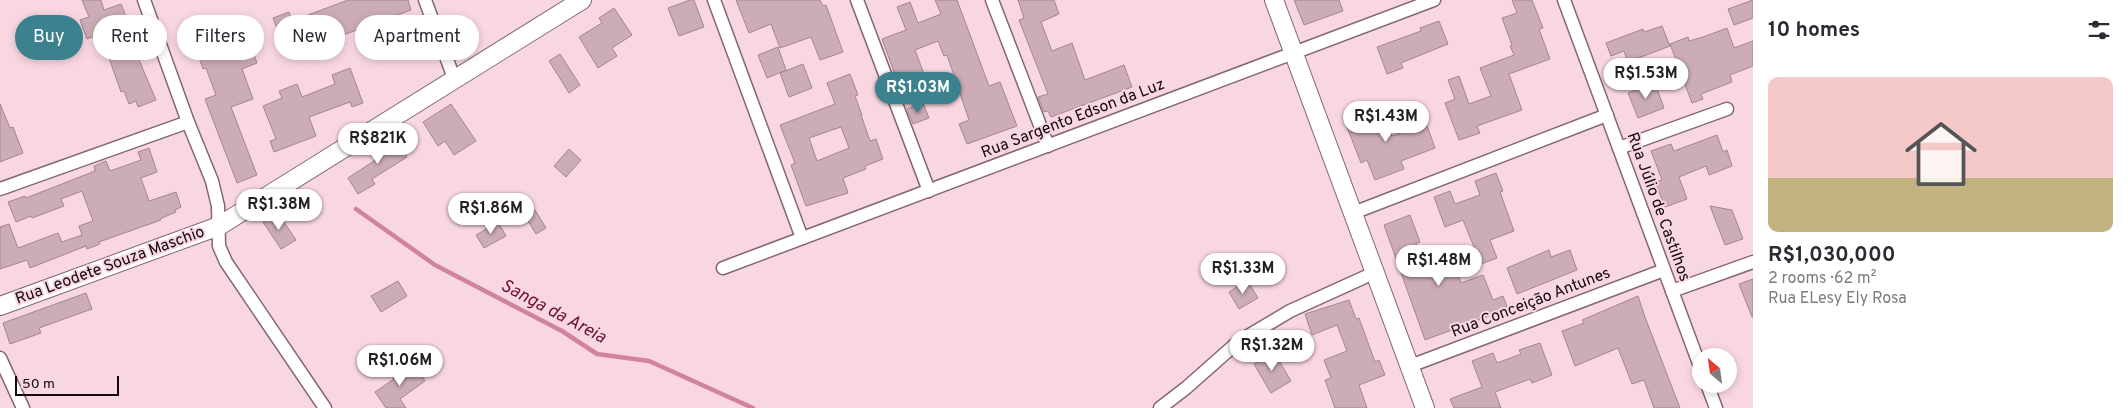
<!DOCTYPE html>
<meta charset="utf-8">
<style>
body{margin:0;font-family:Overpass,sans-serif;background:#f7f7f7;color:#2b2b33;height:100vh;display:flex;flex-direction:column;font-size:19px;white-space:nowrap}
*{box-sizing:border-box;margin:0}
p{font-size:16px;color:#7c7c81}
.icon{flex:none;width:28px;height:28px;fill:none;stroke:currentColor;stroke-width:2;stroke-linecap:round;stroke-linejoin:round}
.map{position:relative;flex:1;overflow:hidden}
.sheet{display:flex;flex-direction:column;background:#fff;width:375px}
.sheet>*{flex:none}
.hud{position:absolute;left:15px;top:15px;width:475px;height:45px;display:flex;gap:10px}
.needle{width:32px;rotate:331deg}
.buttons{position:absolute;left:1692px;top:348px;display:grid;gap:10px}
.buttons a{display:grid;place-items:center;width:45px;height:45px;border-radius:50%;background:#fff;box-shadow:0 2px 8px #0003;font-size:25px}
.scale{position:absolute;left:15px;bottom:12px;width:104px;box-sizing:border-box;padding-left:5px;border:2px solid #13090c;border-top:0;font-size:14px;line-height:18px;white-space:nowrap;color:#13090c;-webkit-text-stroke:4px #f9d7e0;paint-order:stroke}
.price{position:absolute;translate:-50% -42px;padding:0 11px;border-radius:18px;background:#fff;color:#222;font-size:16px;line-height:32px;filter:drop-shadow(0 1px 2px #0008)}
.price::after{content:'';position:absolute;left:50%;top:30px;width:15px;height:11px;margin-left:-8px;background:inherit;clip-path:polygon(0 0,100% 0,50% 100%)}
.price.on{background:#3c828e;color:#fff}
ul{padding:0;list-style:none}
li{display:grid;align-content:center;gap:10px;height:265px;padding:0 15px}
li+li{border-top:1px solid #e1e1e2}
li span{display:grid;place-items:center;height:155px;border-radius:10px;color:#555}
li>.icon{margin-inline-start:auto}
span .icon{width:90px;height:90px;fill:#fffc;stroke-width:1}
li b{font-size:21px}
h2{display:flex;justify-content:space-between;align-items:center;height:60px;padding:0 15px;font-size:21px}
.chip{padding:0 18px;border-radius:22px;background:#fff;box-shadow:0 2px 8px #0003;font-size:18px;line-height:45px}
.chip.on{background:#3c828e;color:#fff}
main{display:flex;flex:1;min-height:0}
.map>svg:first-child{display:block}
</style>
<main>
<div class="map">
<svg width="1753" height="408" viewBox="0 0 1753 408">
<rect width="100%" height="100%" fill="#f9d7e0"/>
<g fill="none" stroke-linecap="round" stroke-linejoin="round">
<path stroke="#d0839a" stroke-width="4.5" d="M356,209L435,265L562,331L597,354L649,361L753,408"/>
</g>
<g fill="#ccacb5" stroke="#a5868e" fill-rule="evenodd">
<path d="M82,0H101L104,10L121,4L129,24L87,39L80,20L89,17Z"/>
<path d="M348,0H408L411,10L335,38L336,43L294,58L286,37L281,39L273,18L289,12L292,21Z"/>
<path d="M690,0H694L704,27L679,36L668,8Z"/>
<path d="M736,0H820L823,6L826,5L843,52L820,60L811,37L780,48L771,24L749,33Z"/>
<path d="M935,0H957L989,86L1000,82L1017,126L967,144L959,124L969,120L947,55L944,56L938,41L915,50L924,74L898,83L882,39L906,30L897,7L910,2L918,23L941,14Z"/>
<path d="M1018,0H1054L1059,14L1041,22L1052,51L1072,43L1085,80L1124,65L1132,87L1051,117L1048,111L1044,112L1038,97L1048,94L1019,20L1024,18Z"/>
<path d="M1294,0H1339L1343,11L1304,25Z"/>
<path d="M1512,0H1532L1543,28L1539,29L1550,59L1509,74L1522,110L1477,126L1480,133L1459,140L1445,103L1455,99L1448,80L1459,76L1469,104L1491,96L1480,68L1514,55L1510,46L1512,45L1502,18L1517,13Z"/>
<path d="M1753,0V18L1734,25L1728,9Z"/>
<path d="M614,8L632,35L612,48L617,56L598,68L579,37L602,23L599,18Z"/>
<path d="M1439,21L1448,44L1401,63L1403,68L1387,74L1377,47L1421,31L1420,28Z"/>
<path d="M1662,26L1670,46L1628,62L1624,51L1611,56L1606,43L1643,29L1644,32Z"/>
<path d="M1727,28L1734,48L1753,41V66L1730,75L1732,82L1701,94L1703,99L1692,103L1670,44L1688,37L1689,41L1703,37Z"/>
<path d="M229,37L237,58L253,52L257,63L242,69L253,99L231,107L257,175L237,183L205,99L216,95L206,68L203,69L196,49Z"/>
<path d="M778,47L786,70L767,78L758,55Z"/>
<path d="M134,48L156,100L138,107L136,101L129,104L124,91L121,92L109,58Z"/>
<path d="M560,54L580,85L569,93L549,61Z"/>
<path d="M803,64L812,88L789,97L780,73Z"/>
<path d="M350,68L363,103L352,107L350,102L309,117L316,136L274,152L270,141L276,139L263,106L282,98L279,91L297,84L302,97L335,84L332,75Z"/>
<path d="M850,74L858,95L855,96L862,115H861L870,141L876,139L883,159L865,166L866,169L843,178L848,193L806,206L791,165L795,163L780,125L835,104L827,83ZM841,127L849,148L817,161L809,138Z"/>
<path d="M1655,83L1664,108L1638,118L1628,93Z"/>
<path d="M923,103L929,118L913,124L907,109Z"/>
<path d="M0,104L10,128L13,127L23,153L0,162Z"/>
<path d="M451,104L476,141L454,155L445,141L438,146L423,122Z"/>
<path d="M1382,109L1392,136L1426,123L1435,148L1401,161L1404,169L1375,180L1367,160L1361,163L1345,122Z"/>
<path d="M1717,135L1723,152L1727,150L1732,166L1709,175L1706,166L1679,177L1687,199L1665,207L1655,182L1662,180L1651,151L1671,144L1674,151Z"/>
<path d="M395,138L407,157L372,179L375,184L358,194L348,178L377,159L372,152Z"/>
<path d="M149,148L157,172L141,178L149,201L176,192L181,207L175,210L176,212L160,219L161,220L99,242L100,244L87,249L86,246L30,268L27,260L0,269V227L9,224L18,248L58,233L62,242L82,235L79,226L93,221L82,191L61,199L64,206L32,218L31,216L16,222L8,202L25,196L26,198L95,171L94,166L106,161L110,171L141,160L138,152Z"/>
<path d="M569,149L581,160L566,177L554,166Z"/>
<path d="M1496,173L1503,191L1500,192L1514,231L1490,240L1497,258L1481,264L1463,220L1445,227L1434,197L1450,191L1455,204L1480,195L1475,181Z"/>
<path d="M1710,206L1732,210L1743,239L1725,245Z"/>
<path d="M535,210L546,228L536,234L525,216Z"/>
<path d="M278,213L296,240L281,249L263,222Z"/>
<path d="M1410,215L1420,242L1416,243L1427,273L1435,269L1438,277L1456,270L1461,283L1483,275L1493,300L1503,296L1508,309L1425,340L1384,225Z"/>
<path d="M498,222L506,236L484,248L476,235Z"/>
<path d="M1549,250L1551,257L1570,250L1577,270L1517,294L1507,268Z"/>
<path d="M1753,279V317H1752L1739,284Z"/>
<path d="M1247,280L1258,298L1239,309L1229,292Z"/>
<path d="M398,281L407,296L381,312L371,296Z"/>
<path d="M86,293L92,309L39,328L41,333L10,344L3,323Z"/>
<path d="M1638,296L1645,317L1680,408H1654L1644,380L1632,384L1618,348L1575,366L1562,331L1584,323L1582,320Z"/>
<path d="M1349,300L1356,319L1359,318L1375,362L1379,360L1385,375L1359,385L1367,408H1335L1325,380L1331,378L1324,360L1347,351L1337,325L1312,335L1305,314Z"/>
<path d="M1540,343L1552,375L1532,383L1530,379L1495,392L1501,408H1454L1450,399L1482,387L1472,361L1493,353L1497,363L1521,354L1519,350Z"/>
<path d="M1274,352L1291,381L1271,393L1254,364Z"/>
<path d="M412,362L425,381L400,399L406,408H386L375,392L394,379L392,376Z"/>
</g>
<g fill="none" stroke-linecap="round" stroke-linejoin="round">
<defs>
<g id="street">
<path d="M144,0L188,122L212,181L218,206L219,246L226,262L325,408"/>
<path d="M425,0L455,81"/>
<path d="M714,0L802,238"/>
<path d="M857,0L929,191"/>
<path d="M992,0L1048,146"/>
<path d="M1564,0L1701,369"/>
<path d="M1619,148L1727,109"/>
<path d="M0,189L188,122"/>
<path d="M1353,213L1607,115"/>
<path d="M723,268L1434,0"/>
<path d="M1672,291L1753,262"/>
<path d="M0,358L23,408"/>
<path d="M1410,366L1664,270"/>
<path d="M1707,384L1716,408"/>
<path d="M1160,408L1186,388L1238,342L1290,311L1376,272"/>
</g>
<g id="secondary">
<path d="M1274,0L1425,408"/>
<path d="M0,306L219,226L582,0"/>
</g>
</defs>
<use href="#street" stroke="#84676f" stroke-width="15"/>
<use href="#secondary" stroke="#84676f" stroke-width="20"/>
<use href="#street" stroke="#fff" stroke-width="12"/>
<use href="#secondary" stroke="#fff" stroke-width="18"/>
</g>
<g text-anchor="middle" dominant-baseline="central" stroke-width="4" stroke-linejoin="round" paint-order="stroke">
<g font-size="16" fill="#13090c" stroke="#f9d7e0">
<text transform="translate(1073 119) rotate(-21)">Rua Sargento Edson da Luz</text>
<text transform="translate(1658 207) rotate(70)">Rua Júlio de Castilhos</text>
<text transform="translate(110 266) rotate(-20)">Rua Leodete Souza Maschio</text>
<text transform="translate(1531 303) rotate(-21)">Rua Conceição Antunes</text>
</g>
<g font-size="18" font-style="italic" fill="#6c1039" stroke="#f9d7e0">
<text transform="translate(553 312) rotate(28)">Sanga da Areia</text>
</g>
</g>
</svg>
<div class="buttons">
<a><svg class="needle" viewBox="-14 -14 28 28"><path d="M0-13l5 13h-10z" fill="#e53935"/><path d="M0 13l5-13h-10z" fill="#7c7c81"/></svg></a>
</div>
<div class="scale">50 m</div>
<b class="price" style="left:1646px;top:100px">R$1.53M</b>
<b class="price on" style="left:918px;top:114px">R$1.03M</b>
<b class="price" style="left:1386px;top:143px">R$1.43M</b>
<b class="price" style="left:378px;top:165px">R$821K</b>
<b class="price" style="left:279px;top:231px">R$1.38M</b>
<b class="price" style="left:491px;top:235px">R$1.86M</b>
<b class="price" style="left:1439px;top:287px">R$1.48M</b>
<b class="price" style="left:1243px;top:295px">R$1.33M</b>
<b class="price" style="left:1272px;top:372px">R$1.32M</b>
<b class="price" style="left:400px;top:387px">R$1.06M</b>
<div class="hud">
<a class="chip on">Buy</a>
<a class="chip">Rent</a>
<a class="chip">Filters</a>
<a class="chip">New</a>
<a class="chip">Apartment</a>
</div>
</div>
<section class="sheet">
<h2>10 homes<svg class="icon" aria-label="filters" viewBox="0 0 24 24"><path d="M4 7h16M4 17h16"/><circle cx="9" cy="7" r="2"/><circle cx="15" cy="17" r="2"/></svg></h2>
<ul>
<li><span style="background:linear-gradient(#f6c9c9 65%,#c2b280 0)"><svg class="icon" aria-label="home" viewBox="0 0 24 24"><path d="M3 11l9-7 9 7M6 9v11h12V9"/></svg></span><div><b>R$1,030,000</b><p>2 rooms · 62 m²</p><p>Rua ELesy Ely Rosa</p></div></li>
</ul>
</section>
</main>
